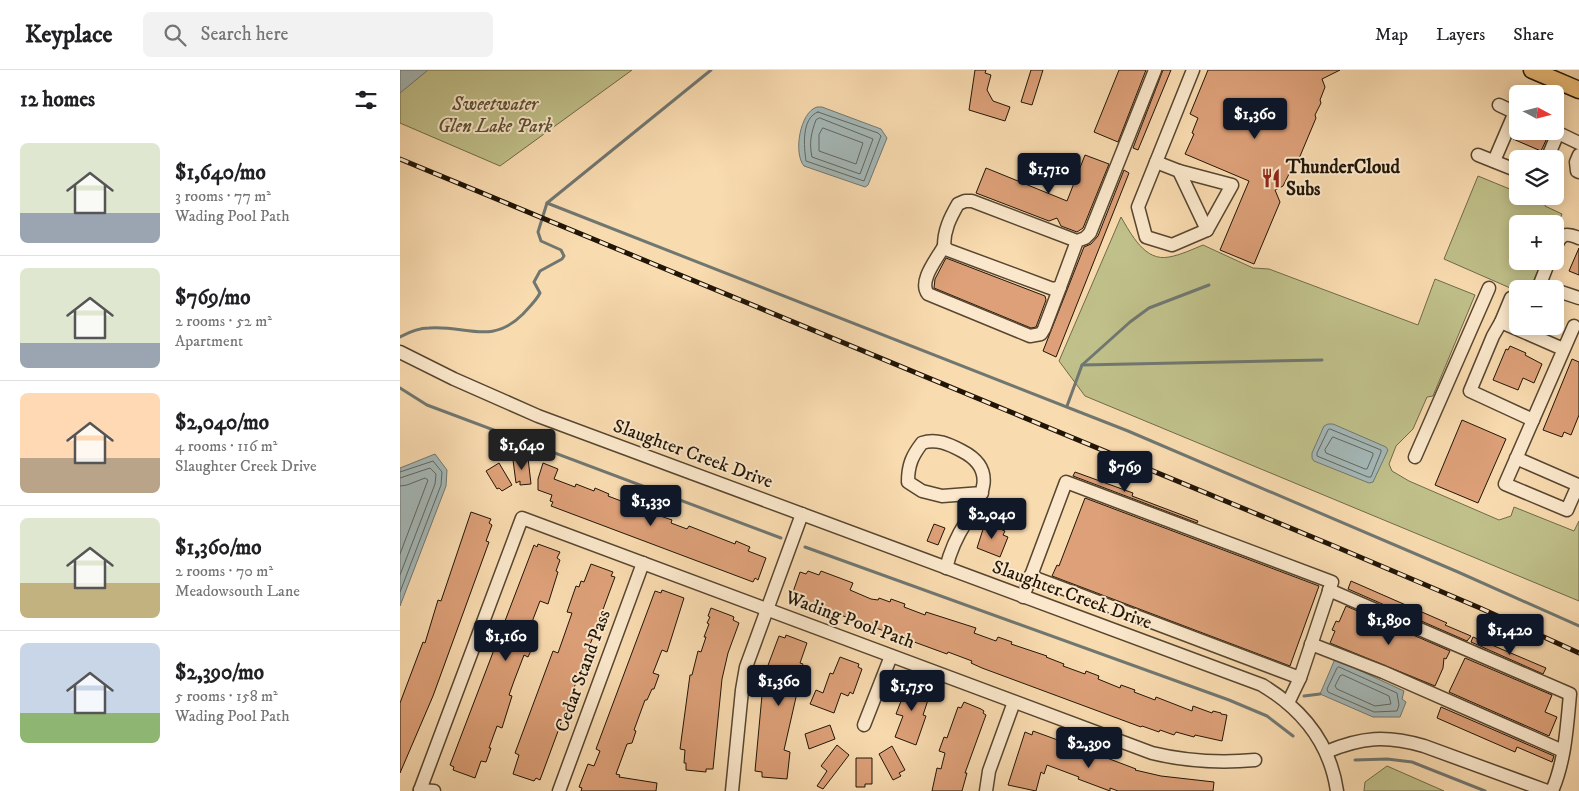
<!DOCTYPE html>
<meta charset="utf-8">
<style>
body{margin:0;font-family:"IM FELL DW Pica",serif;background:#f2f2f2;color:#202124;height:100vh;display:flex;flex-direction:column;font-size:19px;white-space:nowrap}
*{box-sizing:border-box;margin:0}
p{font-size:16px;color:#757577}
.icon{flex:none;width:28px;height:28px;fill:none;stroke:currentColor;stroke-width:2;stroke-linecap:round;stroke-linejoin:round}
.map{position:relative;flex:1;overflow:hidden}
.side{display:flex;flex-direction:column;background:#fff;width:400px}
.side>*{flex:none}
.needle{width:32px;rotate:97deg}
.controls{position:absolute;left:1109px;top:15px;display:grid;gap:10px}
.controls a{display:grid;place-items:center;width:55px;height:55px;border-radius:8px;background:#fff;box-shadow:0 2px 12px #0003;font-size:25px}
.price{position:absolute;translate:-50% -42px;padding:0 11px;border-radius:5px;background:#111827;color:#fff;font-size:16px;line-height:32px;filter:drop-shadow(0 1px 2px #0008)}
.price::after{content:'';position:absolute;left:50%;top:30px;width:15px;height:11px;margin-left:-8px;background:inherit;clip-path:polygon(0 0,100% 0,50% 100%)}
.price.active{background:#222;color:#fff}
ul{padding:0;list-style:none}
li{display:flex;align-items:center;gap:15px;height:125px;padding:0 20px}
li+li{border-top:1px solid #e0e0e0}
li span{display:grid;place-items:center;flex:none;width:140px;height:100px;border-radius:8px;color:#555}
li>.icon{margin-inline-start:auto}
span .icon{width:60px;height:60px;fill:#fffc;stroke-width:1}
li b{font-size:21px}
h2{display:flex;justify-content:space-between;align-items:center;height:60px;padding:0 20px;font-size:21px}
header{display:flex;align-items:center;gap:30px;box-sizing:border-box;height:70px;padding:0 25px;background:#fff;border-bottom:1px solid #e0e0e0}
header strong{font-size:24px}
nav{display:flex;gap:28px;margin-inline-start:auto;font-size:18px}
.search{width:350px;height:45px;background:#f2f2f2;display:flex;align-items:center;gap:12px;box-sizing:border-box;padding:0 18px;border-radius:8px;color:#757577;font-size:19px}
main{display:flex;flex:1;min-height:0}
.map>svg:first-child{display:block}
</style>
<header>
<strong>Keyplace</strong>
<div class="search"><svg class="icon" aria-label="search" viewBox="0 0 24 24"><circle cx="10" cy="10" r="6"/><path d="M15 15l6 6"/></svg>Search here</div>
<nav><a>Map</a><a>Layers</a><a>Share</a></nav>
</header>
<main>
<section class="side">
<h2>12 homes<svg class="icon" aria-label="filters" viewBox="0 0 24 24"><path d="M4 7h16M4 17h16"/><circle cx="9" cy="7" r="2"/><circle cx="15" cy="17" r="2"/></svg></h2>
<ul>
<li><span style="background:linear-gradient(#dfe7d0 70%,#9aa5b1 0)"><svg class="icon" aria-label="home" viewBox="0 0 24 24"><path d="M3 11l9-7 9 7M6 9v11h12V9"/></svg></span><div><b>$1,640/mo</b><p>3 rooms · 77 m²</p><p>Wading Pool Path</p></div></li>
<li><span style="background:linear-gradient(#dfe7d0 75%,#9aa5b1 0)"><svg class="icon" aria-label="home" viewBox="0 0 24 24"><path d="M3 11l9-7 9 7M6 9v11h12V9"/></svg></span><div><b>$769/mo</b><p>2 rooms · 52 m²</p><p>Apartment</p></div></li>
<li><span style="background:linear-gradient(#ffd9b3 65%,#b9a48a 0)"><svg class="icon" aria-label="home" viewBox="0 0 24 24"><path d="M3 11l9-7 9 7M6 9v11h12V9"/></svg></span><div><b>$2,040/mo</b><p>4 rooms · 116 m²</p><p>Slaughter Creek Drive</p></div></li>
<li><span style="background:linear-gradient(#dfe7d0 65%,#c2b280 0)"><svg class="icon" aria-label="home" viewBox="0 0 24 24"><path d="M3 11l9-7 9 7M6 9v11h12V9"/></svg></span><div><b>$1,360/mo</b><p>2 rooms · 70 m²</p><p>Meadowsouth Lane</p></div></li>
<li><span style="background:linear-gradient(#c9d6e8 70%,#8fb573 0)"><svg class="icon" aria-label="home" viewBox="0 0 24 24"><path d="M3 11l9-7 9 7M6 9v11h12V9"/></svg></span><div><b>$2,390/mo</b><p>5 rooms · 158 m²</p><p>Wading Pool Path</p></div></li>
</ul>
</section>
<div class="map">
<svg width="1179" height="721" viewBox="0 0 1179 721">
<rect width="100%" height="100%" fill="#f9dbb0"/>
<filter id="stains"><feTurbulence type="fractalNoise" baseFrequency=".004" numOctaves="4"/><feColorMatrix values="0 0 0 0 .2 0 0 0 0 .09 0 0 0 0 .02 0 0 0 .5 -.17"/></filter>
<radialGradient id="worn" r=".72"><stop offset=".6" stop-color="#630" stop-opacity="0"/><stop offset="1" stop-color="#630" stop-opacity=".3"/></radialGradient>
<g fill="#c0c08a" stroke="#706a48">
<path d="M0,0H232L100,96L0,53Z"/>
<path d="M1078,106L1117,122L1118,126H1148L1145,136L1162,144L1155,161V154H1118V191H1142L1130,219H1118L1117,221L1044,189Z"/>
<path d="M721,147C731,164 745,192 769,187C781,185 793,179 803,175L853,198L869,199L1018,255L1035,209L1075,225L1033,326L1027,327L1013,359L996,376L989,394L992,401L1009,411L1099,450L1111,446L1114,437L1174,461L1179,451V531L685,326L659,291Z"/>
<path d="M987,696L1044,721H964L965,712Z"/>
</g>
<g fill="#a4b8b8" stroke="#707771">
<path d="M0,0H28L0,23Z"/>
<path d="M417,37H422L481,59L487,68L468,115L465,117L404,96C393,83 400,42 417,37Z"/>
<path d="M928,354H933L986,377L988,380L973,412L969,413L914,391L912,388V383L924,356Z"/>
<path d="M35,384L47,400L46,416L0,536V398Z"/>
<path d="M935,589L1004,621L1002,629L1006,632L1000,647H973L920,624Z"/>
</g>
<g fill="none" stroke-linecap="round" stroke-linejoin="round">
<g stroke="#62665f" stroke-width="1">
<path d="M418,42L478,63L481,66L464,111L406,91C404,77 401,48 418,42Z"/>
<path d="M420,48L473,69L460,104L412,87C409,73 411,63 416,50Z"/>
<path d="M423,58L463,73L456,94L419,81V65Z"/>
<path d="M930,359L981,380V382L971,407H968L917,386V383L928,360Z"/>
<path d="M933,367L973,383V385L967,399H965L926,383L925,380Z"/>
<path d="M0,402L33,391L42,402L41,415L0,522"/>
<path d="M0,408L30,398L36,404L35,414L0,505"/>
<path d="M0,416L7,415L25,408L28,410L0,484"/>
<path d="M939,597L997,623L999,635L997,641L974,642L928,622L927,619L937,598Z"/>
<path d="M943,605L989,626L991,634L975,636L937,619L935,616L940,606Z"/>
</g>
<g stroke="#707771" stroke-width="3">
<path d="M147,133L728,361L1058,502L1179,556"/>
<path d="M0,267C9,262 18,258 29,258C67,255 91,276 123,244C129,237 136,231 140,223L134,212L140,201L162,189L164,186L161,180L141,171L138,162L147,133L311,0"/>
<path d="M682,295L922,290"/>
<path d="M0,318L27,335L381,468"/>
<path d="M667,336L682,295L730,252L749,238L809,215"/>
<path d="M405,477L829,630L867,646L893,666"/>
<path d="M904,626L920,624"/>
<path d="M955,690L987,689L1012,692L1085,721"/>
</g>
</g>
<g fill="#dda078" stroke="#211506">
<path d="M575,0H586L585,3L591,5L587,20L593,31L610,37L605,51L569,40Z"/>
<path d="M631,0H643L632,35L621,32Z"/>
<path d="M719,0H746L718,72L694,62Z"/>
<path d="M763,0H771L738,80L733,78Z"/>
<path d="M808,0H940L922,9L925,17L920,30L921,33L915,45L916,48L898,91L895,92L883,116L875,120L880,132L854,194L820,180L849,111L785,84L794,64L792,63L798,48L790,44Z"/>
<path d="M1116,61H1133L1140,64L1141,62L1147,65L1148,66L1141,81L1113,69Z"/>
<path d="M685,85L709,94L683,158L677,162L661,156L657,148L649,151L576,123L586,98L667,131Z"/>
<path d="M724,100L729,103L656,287L643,281L684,177L691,174L698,166Z"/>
<path d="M1179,178V205L1169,201Z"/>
<path d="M546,188L645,226L646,230L636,257L631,258L534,218L535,209Z"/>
<path d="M1110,276L1126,283L1125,285L1142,294L1134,313L1123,308L1118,320L1093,310L1106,279L1108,280Z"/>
<path d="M1172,289L1179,292V345L1171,365L1164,362L1162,367L1143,360Z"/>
<path d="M1062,350L1106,369L1078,433L1035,415Z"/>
<path d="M128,388L131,414L120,415V411L116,413L113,390Z"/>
<path d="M99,393L112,415L102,421L99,418L97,419L86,401Z"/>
<path d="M143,393L158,399L154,409L175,417L176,414L194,421L195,418L209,424L208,426L229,434L231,430L245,436L243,440L272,450L271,453L287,459L289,456L335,474L336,471L350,477L348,481L366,488L358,510L355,508L353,512L151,436L153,432L150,431L152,425L138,420V409Z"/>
<path d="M675,402L733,423L732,426L798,451L797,453L673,406Z"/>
<path d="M685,428L919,516L890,596L652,506L657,495L659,496Z"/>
<path d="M71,442L91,449L89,453L92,455L86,471L89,472L33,626L0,703V633L23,572L25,573L38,530L41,531Z"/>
<path d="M585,453L605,461L603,465L608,467L600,487L577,478Z"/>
<path d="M534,454L545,458L538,475L527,471Z"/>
<path d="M138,474L160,482L157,488L160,490L156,501L158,502L148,534L140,531L132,552L130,561L132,562L129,572L134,574L128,587L124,585L114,611L109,625L112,626L102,658L97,656L89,678H91L86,692L81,691L75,708L53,700L54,697L50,695L134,475L137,477Z"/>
<path d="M191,494L213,502L211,506L215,507L140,710L136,708L134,711L113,704L119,685L115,683L153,581L158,583L172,543L167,542L176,516L179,517L181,511L184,512Z"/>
<path d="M408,501L419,505L421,501L453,513L450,520L471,529L478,530L479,528L490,532L491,529L505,534L504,537L525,545L526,542L576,558L574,563L596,571L598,567L612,572L611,574L647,586L646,587L664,594L663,596L685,604L686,601L699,606L698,609L720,618L721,615L735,620L734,622L755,630L756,627L792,641L793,636L812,643L813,641L821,643V644L827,645L822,671L795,665L794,667L776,662L774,665L760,660L759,662L742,656L741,657L582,598L571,593L572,591L548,582L547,584L394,528L396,523L393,522L400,502L406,504Z"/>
<path d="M951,511L1047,553L1045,555L1071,566L1067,571L948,519Z"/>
<path d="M262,520L284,528L267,582L262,580L253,603L259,605L254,619H252L247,630H245L234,660L236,661L232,673L227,674L216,704L220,705L219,707L257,713L256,721H181L182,718L179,717L188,694L194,696L200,681L196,679L255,521L261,523Z"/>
<path d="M946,536L1050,581L1046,589L1044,588L1043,598L1035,616L930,573L935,561L932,560L936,551L939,552Z"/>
<path d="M311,538L332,546L334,547L333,550L339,553L328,583L322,609L313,699H306V702L286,700V693H284L285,680L280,679L290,605H292L298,581L301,582L306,567H304L309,554L307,553L310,547L308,546Z"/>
<path d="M386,565L407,573L400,593L403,594L396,614H399L384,680L390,682L387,709L362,707V702L355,701L362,625L367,598L379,566L385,568Z"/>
<path d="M1073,567L1146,598L1143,604L1071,572Z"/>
<path d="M440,587L459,594L458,597L462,599L453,624L450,622L448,626L441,623L434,643L410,634L416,620L423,623L430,603L433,604Z"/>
<path d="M1065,588L1152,625L1145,642L1157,647L1149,666L1049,622Z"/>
<path d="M508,612L528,619L526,625L529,627L523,645L526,646L516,675L495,667L503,646L496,644L503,626L499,624L503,614L507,615Z"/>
<path d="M564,632L581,639L584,641L583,643L586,645L565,703H567L562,721H532L537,698L541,699L545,683L539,681L544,667L547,668L558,637L561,638Z"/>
<path d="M1041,637L1154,686L1152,692L1117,677L1115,682L1037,648Z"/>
<path d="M430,655L435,669L409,679L405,664Z"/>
<path d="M633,661L688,681L689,679L699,683V685L736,699L735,700L761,706L814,712L813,721H718L710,718V721L678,709L679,707L647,695L644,704L641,702L636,721L608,715L625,662L632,665Z"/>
<path d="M437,675L449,685L423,719L417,716L427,701L421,696Z"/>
<path d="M492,676L505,700L499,703L501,706L493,710L479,684Z"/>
<path d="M456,688H472V714H465V717H456Z"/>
</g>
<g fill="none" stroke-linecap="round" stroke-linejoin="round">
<defs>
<g id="minor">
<path d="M1099,35L1118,44"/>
<path d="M1154,61L1179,73"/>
<path d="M1078,85L1118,101"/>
<path d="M1179,85L1176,92L1177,101L1179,102"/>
<path d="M1147,89L1158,63"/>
<path d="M1094,91L1115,42"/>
<path d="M756,92L779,101L807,160"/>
<path d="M779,101L832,115L807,160L772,175L746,167L738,137L793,0"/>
<path d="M677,171L572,131H565L558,134C550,148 544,160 544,176L548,180L653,219L660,217L677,171L685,168L690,163L755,0"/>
<path d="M544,176C537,189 518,211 528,224L630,266L641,264L644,259L660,217"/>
<path d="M1155,178C1161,164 1165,162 1179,168"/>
<path d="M1138,219L1149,191"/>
<path d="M1155,220L1179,228"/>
<path d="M1111,228L1101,252L1163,279"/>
<path d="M1101,252L1093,266L1070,321L1133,350"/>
<path d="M0,282L54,309L138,346L862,615C902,639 930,673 937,721"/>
<path d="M1015,387L1089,218"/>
<path d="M1116,388L1178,415L1167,440L1105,414L1174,256"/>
<path d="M546,498C550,482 557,466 566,452C583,426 597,399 562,381C549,374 536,368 522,373C512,386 508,395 508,412L522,421L542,426L582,423"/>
<path d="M630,506L900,608L888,633"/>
<path d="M929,520L1170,624C1167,657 1165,691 1152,721"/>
<path d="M623,527L666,412L932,512L900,608"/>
<path d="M911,574L983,602L1163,681"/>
<path d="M464,655L491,586"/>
<path d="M926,682C962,667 986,665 1024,676L1147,721"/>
<path d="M20,720L122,448L752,683C785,691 822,693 855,690"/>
<path d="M20,720L34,721"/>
<path d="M159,721L243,493"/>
<path d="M332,721L342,620L346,597L402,444"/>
<path d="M586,721L589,701L614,632"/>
</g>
<path id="major" d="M1132,0L1179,20"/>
</defs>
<use href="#minor" stroke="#574630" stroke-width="15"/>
<use href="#major" stroke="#211506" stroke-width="19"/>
<use href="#minor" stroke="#fbe8cc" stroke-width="12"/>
<use href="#major" stroke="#ecbe78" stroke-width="16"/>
<defs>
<path id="rail" d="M0,89L934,476L1080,538L1179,583"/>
</defs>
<use href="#rail" stroke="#211506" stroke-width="5"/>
<use href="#rail" stroke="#fbe8cc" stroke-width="3" stroke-dasharray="9" stroke-linecap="butt"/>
</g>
<defs>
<symbol id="restaurant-bare" viewBox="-9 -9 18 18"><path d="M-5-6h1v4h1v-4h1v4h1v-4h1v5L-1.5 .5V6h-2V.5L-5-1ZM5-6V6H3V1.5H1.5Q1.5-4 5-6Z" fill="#8f2418" stroke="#fbe8cc" stroke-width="2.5" paint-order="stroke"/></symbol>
</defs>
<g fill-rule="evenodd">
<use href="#restaurant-bare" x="857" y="94" width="28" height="28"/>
</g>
<g text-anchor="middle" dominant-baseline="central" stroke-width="4" stroke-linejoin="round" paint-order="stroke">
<g font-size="19" font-style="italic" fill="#595134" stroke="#fbe8cc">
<text x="95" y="34">Sweetwater<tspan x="95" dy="22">Glen Lake Park</tspan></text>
</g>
<g font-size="19" font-weight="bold" fill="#211506" stroke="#fbe8cc" text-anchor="start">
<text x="886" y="97">ThunderCloud<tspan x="886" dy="22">Subs</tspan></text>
</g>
<g font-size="19" fill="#211506" stroke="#fbe8cc">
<text transform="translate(293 384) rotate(20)">Slaughter Creek Drive</text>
<text transform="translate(672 525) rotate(20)">Slaughter Creek Drive</text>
<text transform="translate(450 550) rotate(20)">Wading Pool Path</text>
<text transform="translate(183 601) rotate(-70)">Cedar Stand Pass</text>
</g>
</g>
<rect width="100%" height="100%" filter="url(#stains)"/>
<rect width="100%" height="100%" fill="url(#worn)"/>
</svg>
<div class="controls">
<a><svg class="needle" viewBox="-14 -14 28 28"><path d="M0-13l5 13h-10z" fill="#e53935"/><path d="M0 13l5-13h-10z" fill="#757577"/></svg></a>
<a><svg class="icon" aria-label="layers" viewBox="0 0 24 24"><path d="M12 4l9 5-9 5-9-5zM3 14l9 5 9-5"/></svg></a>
<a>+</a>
<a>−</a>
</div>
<b class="price" style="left:855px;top:70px">$1,360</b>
<b class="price" style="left:649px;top:125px">$1,710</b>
<b class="price active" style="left:122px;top:401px">$1,640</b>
<b class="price" style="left:725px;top:423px">$769</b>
<b class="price" style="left:251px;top:457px">$1,330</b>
<b class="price" style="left:592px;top:470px">$2,040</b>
<b class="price" style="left:989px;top:576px">$1,890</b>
<b class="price" style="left:1110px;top:586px">$1,420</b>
<b class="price" style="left:106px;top:592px">$1,160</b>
<b class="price" style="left:379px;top:637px">$1,360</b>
<b class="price" style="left:512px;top:642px">$1,750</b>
<b class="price" style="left:689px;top:699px">$2,390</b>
</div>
</main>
